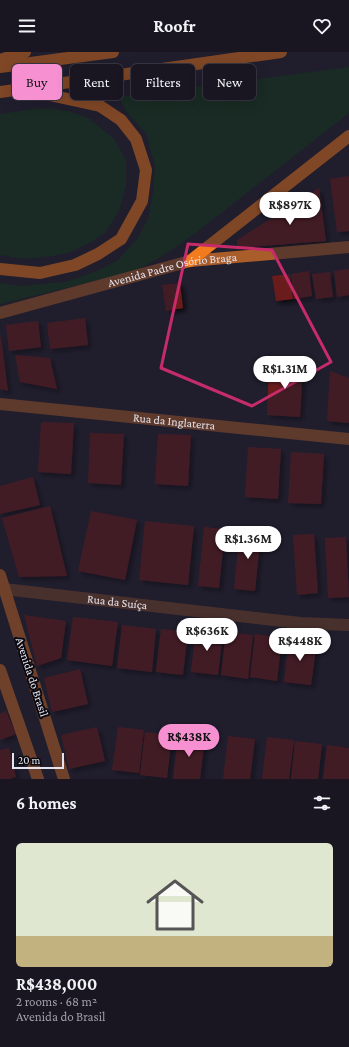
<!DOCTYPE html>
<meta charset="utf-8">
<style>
body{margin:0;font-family:"Crimson Pro",serif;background:#26232f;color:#f1f3f6;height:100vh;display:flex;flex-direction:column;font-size:15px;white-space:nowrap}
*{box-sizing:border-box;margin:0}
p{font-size:13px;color:#9f9fa5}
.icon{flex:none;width:22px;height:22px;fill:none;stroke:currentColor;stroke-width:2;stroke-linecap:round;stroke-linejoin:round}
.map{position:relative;height:727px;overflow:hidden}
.details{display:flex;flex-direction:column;background:#191622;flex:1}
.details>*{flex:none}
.guide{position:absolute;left:12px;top:12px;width:325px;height:36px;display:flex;gap:8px}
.scale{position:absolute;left:12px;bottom:10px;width:52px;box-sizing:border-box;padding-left:4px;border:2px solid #e5e3ee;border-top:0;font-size:11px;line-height:14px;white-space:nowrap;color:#e5e3ee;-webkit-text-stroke:3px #0a0910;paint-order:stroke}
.price{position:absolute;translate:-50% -34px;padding:0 9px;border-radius:14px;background:#fff;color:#222;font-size:13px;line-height:26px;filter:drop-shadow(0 1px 2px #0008)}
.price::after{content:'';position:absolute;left:50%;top:24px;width:12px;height:9px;margin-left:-6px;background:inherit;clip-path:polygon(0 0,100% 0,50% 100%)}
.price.current{background:#f690d0;color:#111}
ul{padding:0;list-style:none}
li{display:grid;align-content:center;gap:8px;height:212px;padding:0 16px}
li span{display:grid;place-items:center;height:124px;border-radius:6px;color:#555}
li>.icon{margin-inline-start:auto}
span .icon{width:72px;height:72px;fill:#fffc;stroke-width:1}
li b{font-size:17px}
h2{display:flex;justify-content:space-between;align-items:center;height:48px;padding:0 16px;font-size:17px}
.tag{padding:0 14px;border-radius:6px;background:#191622;box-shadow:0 4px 16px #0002,0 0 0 1px #373540;font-size:14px;line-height:36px}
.tag.current{background:#f690d0;color:#111}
header{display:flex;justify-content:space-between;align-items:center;height:52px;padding:0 16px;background:#191622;font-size:18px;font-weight:700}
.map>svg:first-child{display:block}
</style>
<header><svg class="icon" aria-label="menu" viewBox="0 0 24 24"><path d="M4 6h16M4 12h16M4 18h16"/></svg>Roofr<svg class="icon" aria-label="heart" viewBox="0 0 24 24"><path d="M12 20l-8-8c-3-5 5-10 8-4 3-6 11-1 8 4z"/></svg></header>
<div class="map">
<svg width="349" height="727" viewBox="0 0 349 727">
<defs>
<filter id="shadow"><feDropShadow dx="3.5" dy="3.5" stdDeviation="2" flood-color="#0009"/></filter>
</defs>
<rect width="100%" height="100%" fill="#211e2d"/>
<g fill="#103c19">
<path d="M349,15V61L197,180L164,203L136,219L0,252V231L21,234L65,230L97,219L118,208L137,187L148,167L153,140L155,114L146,82L125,58L119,45Z"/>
<path d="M42,56L69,59L90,67L115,88L126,109V134L119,159L105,181L91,190L71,200L52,204L24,207L0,203V62Z"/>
</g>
<g fill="#6b1b1d" filter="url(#shadow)">
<path d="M349,124V179L337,180L330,127Z"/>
<path d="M319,136L326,189L237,196V188Z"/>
<path d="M349,217V243L337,245L334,219Z"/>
<path d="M309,219L312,244L294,247L291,222Z"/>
<path d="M330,220L333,245L316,247L312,222Z"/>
<path d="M290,222L293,247L276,249L272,224Z"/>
<path d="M180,231L183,256L166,259L162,233Z"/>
<path d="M85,266L88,293L50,297L47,271Z"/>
<path d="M38,269L41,295L9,299L6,273Z"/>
<path d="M0,285H1L8,339L0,337Z"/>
<path d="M15,303L50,306L57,337L20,330Z"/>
<path d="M269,312L303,314L300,365L267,363Z"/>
<path d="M330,319L349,326V371L327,369Z"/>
<path d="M41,370L74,371L71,422L38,420Z"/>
<path d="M90,381L124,382L121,433L88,431Z"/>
<path d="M158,382L191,383L188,434L155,432Z"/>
<path d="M248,395L281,397L278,447L245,445Z"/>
<path d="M291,400L324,402L321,452L288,451Z"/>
<path d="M33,425L40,453L0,462V434Z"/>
<path d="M50,454L67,524L19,525L2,466Z"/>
<path d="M91,459L137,468L125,528L78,519Z"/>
<path d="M145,469L194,474L188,533L139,528Z"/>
<path d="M204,475L225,477L219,536L198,534Z"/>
<path d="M240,477L261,479L255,539L234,537Z"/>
<path d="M314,482L318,541L297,543L293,483Z"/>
<path d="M346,485L349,545L328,546L325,486Z"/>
<path d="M24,563L66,569L61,606L37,614Z"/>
<path d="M73,565L118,570L112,614L67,608Z"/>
<path d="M122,573L156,577L152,620L117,616Z"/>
<path d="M161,577L188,580L183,623L156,620Z"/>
<path d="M196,577L223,580L218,623L191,620Z"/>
<path d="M226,580L253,583L248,627L221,623Z"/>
<path d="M255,582L282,586L277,629L250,625Z"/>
<path d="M289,586L317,590L311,633L284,630Z"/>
<path d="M80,617L88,652L52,660L44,626Z"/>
<path d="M6,659L16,682L0,688V662Z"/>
<path d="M97,675L105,709L69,717L61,683Z"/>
<path d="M118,675L144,678L139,721L112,718Z"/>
<path d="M145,680L172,683L167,726L140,723Z"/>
<path d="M178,683L205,686L200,727H173Z"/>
<path d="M228,684L255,687L250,727H223Z"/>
<path d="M267,685L294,688L289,727H262Z"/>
<path d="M295,689L322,692L318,727H291Z"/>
<path d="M327,693L349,696V727H323Z"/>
<path d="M9,696L16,725L9,727H0V698Z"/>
</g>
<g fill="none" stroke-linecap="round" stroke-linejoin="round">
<path stroke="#78492b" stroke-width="12" id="s1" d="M4,537L300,571L349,573"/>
<g stroke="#a95d2b" stroke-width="12">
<path id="s2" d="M0,261L190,209L349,195"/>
<path id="s3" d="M0,352L349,387"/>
</g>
<g stroke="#cf6d27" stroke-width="12">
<path d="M0,523L64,727"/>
<path d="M0,618L38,727"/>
</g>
<g stroke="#f27b1e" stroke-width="12">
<path d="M0,8L25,0"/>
<path d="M0,15L113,0"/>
<path d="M0,40L281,0"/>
<path d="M190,209L349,84"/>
<path d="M0,217L40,221L75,213L98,202L121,187L142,149L146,118L136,87L121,68L100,54L22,37"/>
</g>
</g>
<path d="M0 0H349V727H0ZM188,192L272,198L331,310L252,354L161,316Z" fill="#211e2d" fill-opacity=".55" fill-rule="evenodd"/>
<path fill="none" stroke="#c62c6a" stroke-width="3" stroke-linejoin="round" d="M188,192L272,198L331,310L252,354L161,316Z"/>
<g text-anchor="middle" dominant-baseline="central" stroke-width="4" stroke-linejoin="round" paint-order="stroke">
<g font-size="12" fill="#e5e3ee" stroke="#0a0910">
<text stroke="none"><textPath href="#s2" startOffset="178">Avenida Padre Osório Braga</textPath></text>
<text stroke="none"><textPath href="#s3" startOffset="175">Rua da Inglaterra</textPath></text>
<text stroke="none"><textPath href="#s1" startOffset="114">Rua da Suíça</textPath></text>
<text transform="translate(32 625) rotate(72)">Avenida do Brasil</text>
</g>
</g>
</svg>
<div class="scale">20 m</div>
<b class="price" style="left:290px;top:174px">R$897K</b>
<b class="price" style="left:285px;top:338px">R$1.31M</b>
<b class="price" style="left:248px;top:508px">R$1.36M</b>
<b class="price" style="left:207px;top:600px">R$636K</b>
<b class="price" style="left:300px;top:610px">R$448K</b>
<b class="price current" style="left:189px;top:706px">R$438K</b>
<div class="guide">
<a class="tag current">Buy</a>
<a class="tag">Rent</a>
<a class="tag">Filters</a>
<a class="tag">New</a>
</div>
</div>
<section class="details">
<h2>6 homes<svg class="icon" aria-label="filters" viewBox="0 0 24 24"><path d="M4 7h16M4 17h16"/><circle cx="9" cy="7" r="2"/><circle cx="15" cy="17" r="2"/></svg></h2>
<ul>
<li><span style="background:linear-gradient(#dfe7d0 75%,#c2b280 0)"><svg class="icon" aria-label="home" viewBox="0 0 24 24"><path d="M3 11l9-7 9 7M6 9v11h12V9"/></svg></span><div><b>R$438,000</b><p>2 rooms · 68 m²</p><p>Avenida do Brasil</p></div></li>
</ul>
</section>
